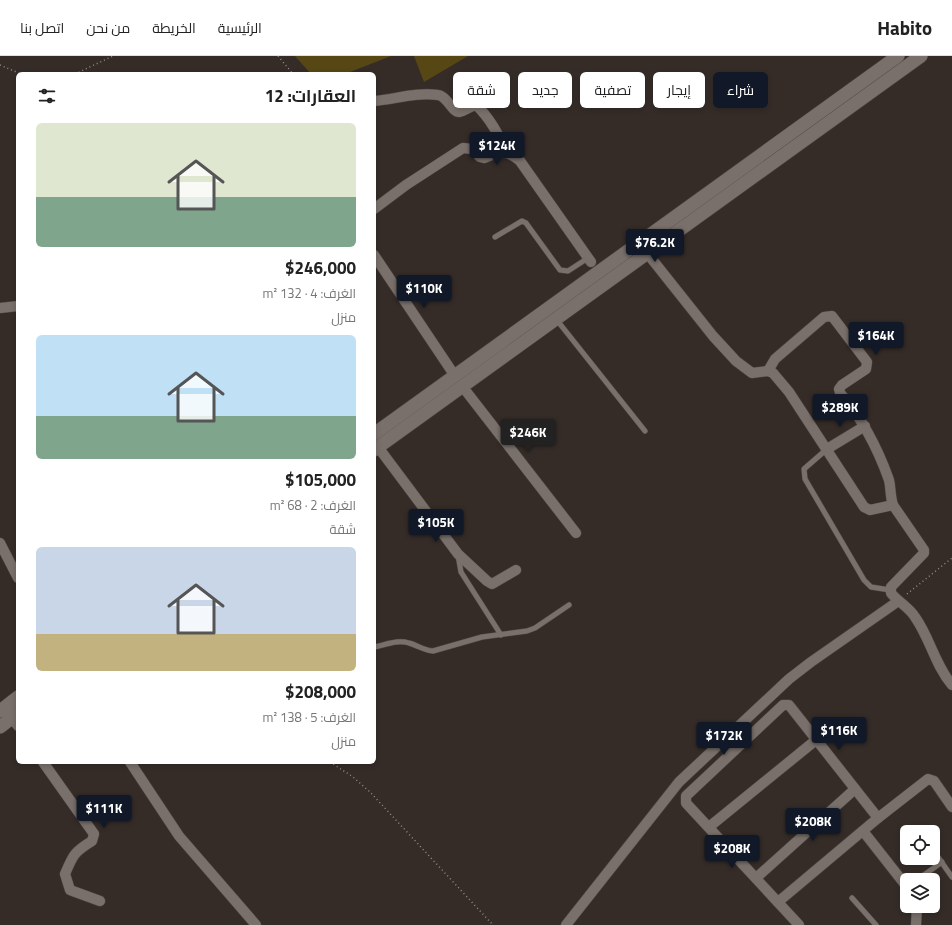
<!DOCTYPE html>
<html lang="ar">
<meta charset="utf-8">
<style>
body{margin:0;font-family:"Titillium Web",Cairo,sans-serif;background:#f2f2f2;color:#222;direction:rtl;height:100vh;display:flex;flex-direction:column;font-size:15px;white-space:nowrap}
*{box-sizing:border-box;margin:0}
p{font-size:13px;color:#767676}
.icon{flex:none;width:22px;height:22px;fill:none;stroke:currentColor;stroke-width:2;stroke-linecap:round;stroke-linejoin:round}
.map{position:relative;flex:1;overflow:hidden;direction:ltr}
.drawer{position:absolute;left:16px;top:16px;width:360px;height:692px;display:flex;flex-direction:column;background:#fff;border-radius:6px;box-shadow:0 2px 6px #0003;direction:rtl}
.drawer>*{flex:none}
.top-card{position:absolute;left:388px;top:16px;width:380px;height:36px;direction:rtl;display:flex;gap:8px}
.controls{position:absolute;left:900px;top:769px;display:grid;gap:8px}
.controls a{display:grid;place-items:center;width:40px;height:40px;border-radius:6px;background:#fff;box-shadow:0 2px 6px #0003;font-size:20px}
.price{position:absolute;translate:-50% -34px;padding:0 9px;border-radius:4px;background:#111827;color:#fff;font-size:13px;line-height:26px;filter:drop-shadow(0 1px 2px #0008)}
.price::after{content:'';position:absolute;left:50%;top:24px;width:12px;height:9px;margin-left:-6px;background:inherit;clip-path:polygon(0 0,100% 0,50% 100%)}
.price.active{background:#222;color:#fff}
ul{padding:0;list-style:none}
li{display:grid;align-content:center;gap:8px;height:212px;padding:0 20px}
li span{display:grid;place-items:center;height:124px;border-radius:6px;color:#555}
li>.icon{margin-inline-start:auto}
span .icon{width:72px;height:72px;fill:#fffc;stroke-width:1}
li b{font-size:17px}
h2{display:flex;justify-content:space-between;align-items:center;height:48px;padding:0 20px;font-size:17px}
.pill{padding:0 14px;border-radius:6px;background:#fff;box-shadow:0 2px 6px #0003;font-size:14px;line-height:36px}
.pill.active{background:#111827;color:#fff}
header{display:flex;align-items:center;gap:24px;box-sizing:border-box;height:56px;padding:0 20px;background:#fff;border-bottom:1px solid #e0e0e0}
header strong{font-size:19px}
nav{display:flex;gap:22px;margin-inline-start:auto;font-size:14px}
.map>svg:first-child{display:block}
</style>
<header>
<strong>Habito</strong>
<nav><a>الرئيسية</a><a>الخريطة</a><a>من نحن</a><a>اتصل بنا</a></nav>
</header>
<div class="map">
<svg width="952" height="869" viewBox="0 0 952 869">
<rect width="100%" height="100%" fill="#352c28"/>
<g fill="#574714">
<path d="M295,0H391L345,18H311Z"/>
<path d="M414,0H468L424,26Z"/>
</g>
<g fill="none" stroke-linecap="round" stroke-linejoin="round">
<defs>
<g id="service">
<path d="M495,181L522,165L526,167L560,214L568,215L588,202"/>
<path d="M556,263L645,375"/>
<path d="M827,393L804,413L805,423L864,524L871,531L890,534"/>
<path d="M458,499L461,516L501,579"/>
<path d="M374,591C385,589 398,583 409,587C417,589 423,594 433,595L482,581L527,575L535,572L569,549"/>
<path d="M918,773L920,776"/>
<path d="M933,794L952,821"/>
<path d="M917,824L942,806"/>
<path d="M852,842L876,869"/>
</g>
<g id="minor">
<path d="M374,45C396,43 416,36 438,39C447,40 453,57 459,56C465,55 470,50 476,49C489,61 500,80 506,96"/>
<path d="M374,153L406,129L463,92L472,93L480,101L484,102C500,96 506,93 520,105L591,206"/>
<path d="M647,197L713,280L736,305L752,317L768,315L773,317L789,336L864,451L870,454L893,449L924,494V497L891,531V537C898,546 909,551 915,561C930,582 935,609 952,629"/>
<path d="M374,199L455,320"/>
<path d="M0,252L18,250"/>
<path d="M768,315L775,303L824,261L832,260L867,306L866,313L842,329L839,333L840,337C862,362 878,393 889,424C891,432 890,440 893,449"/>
<path d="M462,330L576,477"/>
<path d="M378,391L458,498L487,525L492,528L516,514"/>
<path d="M827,393L865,370"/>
<path d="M0,487L18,522"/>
<path d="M12,662L18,670"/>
<path d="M43,706L94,778L92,785C74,796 73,799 65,818L70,834L100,845"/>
<path d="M130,706L179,780L256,869"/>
<path d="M709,771L816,684"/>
<path d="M863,775L907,831"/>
<path d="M756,822L855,733"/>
<path d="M778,846L878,762L928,723L934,725L952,751"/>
<path d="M566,869L679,726L789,623L811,606L897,546"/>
<path d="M799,869L686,747V740L783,649H789L878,762"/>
<path d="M916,869L917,850"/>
</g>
<g id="tertiary">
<path d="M374,378L898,0"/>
<path d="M374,394L921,0"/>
<path d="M0,655L18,641"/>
<path d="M0,671L18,657"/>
</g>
</defs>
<use href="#service" stroke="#504845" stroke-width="6"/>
<use href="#minor" stroke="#504845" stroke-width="11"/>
<use href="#tertiary" stroke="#504845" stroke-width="14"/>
<g stroke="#928b87" stroke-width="1.5" stroke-dasharray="1 3" stroke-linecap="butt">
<path d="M278,0L293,18"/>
<path d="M0,9L21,18"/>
<path d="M75,18L113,0"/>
<path d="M907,538L952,502"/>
<path d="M330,706L353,721L370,736L493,869"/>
</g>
<use href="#service" stroke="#7a706b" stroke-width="5"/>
<use href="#minor" stroke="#7a706b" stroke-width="10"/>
<use href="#tertiary" stroke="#7a706b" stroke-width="13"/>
</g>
</svg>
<div class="controls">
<a><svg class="icon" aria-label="locate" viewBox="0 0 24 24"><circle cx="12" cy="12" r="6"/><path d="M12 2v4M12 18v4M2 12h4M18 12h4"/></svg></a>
<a><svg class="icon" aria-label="layers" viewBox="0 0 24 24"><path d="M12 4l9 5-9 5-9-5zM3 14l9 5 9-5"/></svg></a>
</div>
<b class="price" style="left:497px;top:110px">$124K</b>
<b class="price" style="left:655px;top:207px">$76.2K</b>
<b class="price" style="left:424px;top:253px">$110K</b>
<b class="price" style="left:876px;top:300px">$164K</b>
<b class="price" style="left:840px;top:372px">$289K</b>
<b class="price active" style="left:528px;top:397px">$246K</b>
<b class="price" style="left:436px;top:487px">$105K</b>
<b class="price" style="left:839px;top:695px">$116K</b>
<b class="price" style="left:724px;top:700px">$172K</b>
<b class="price" style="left:104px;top:773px">$111K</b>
<b class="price" style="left:813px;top:786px">$208K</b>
<b class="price" style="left:732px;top:813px">$208K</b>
<div class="top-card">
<a class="pill active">شراء</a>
<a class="pill">إيجار</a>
<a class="pill">تصفية</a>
<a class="pill">جديد</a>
<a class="pill">شقة</a>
</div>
<section class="drawer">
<h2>العقارات: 12<svg class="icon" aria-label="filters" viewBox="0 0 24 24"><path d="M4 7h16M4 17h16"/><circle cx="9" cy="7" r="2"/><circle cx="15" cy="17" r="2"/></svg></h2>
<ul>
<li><span style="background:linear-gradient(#dfe7d0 60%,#7fa58c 0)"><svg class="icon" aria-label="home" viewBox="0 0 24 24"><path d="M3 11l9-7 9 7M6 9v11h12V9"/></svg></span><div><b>$246,000</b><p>الغرف: 4 · 132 m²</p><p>منزل</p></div></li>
<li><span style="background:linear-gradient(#bfe0f5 65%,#7fa58c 0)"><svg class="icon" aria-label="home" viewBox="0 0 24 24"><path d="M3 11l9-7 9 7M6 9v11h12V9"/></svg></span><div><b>$105,000</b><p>الغرف: 2 · 68 m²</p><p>شقة</p></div></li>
<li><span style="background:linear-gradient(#c9d6e8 70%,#c2b280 0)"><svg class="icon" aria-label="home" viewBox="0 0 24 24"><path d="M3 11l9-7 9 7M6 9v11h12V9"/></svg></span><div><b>$208,000</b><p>الغرف: 5 · 138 m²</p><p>منزل</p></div></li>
</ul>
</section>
</div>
